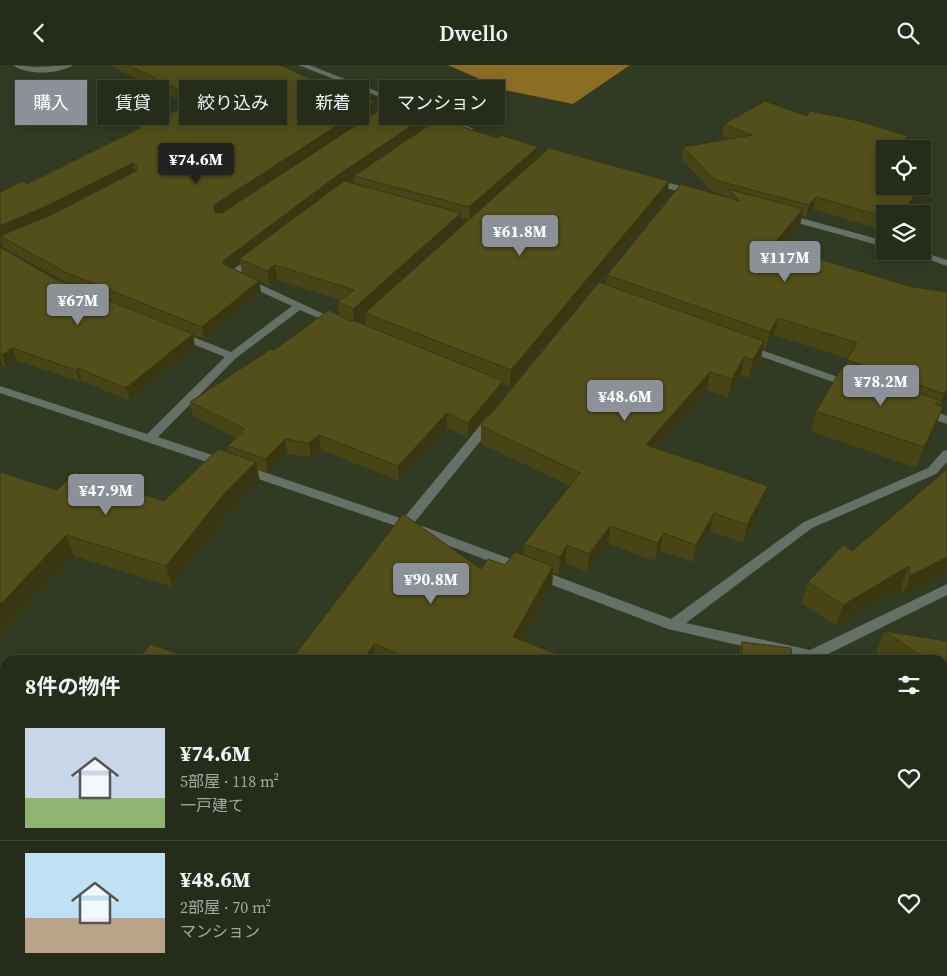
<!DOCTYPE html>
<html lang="ja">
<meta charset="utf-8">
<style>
body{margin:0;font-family:"Source Serif 4","Noto Sans JP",serif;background:#2d3423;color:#f1f3f6;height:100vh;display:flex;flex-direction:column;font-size:19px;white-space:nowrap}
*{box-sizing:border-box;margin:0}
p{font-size:16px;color:#a3a7a2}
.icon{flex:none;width:28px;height:28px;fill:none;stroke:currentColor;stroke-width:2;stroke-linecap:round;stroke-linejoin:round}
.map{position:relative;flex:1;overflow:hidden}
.sheet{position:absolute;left:0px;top:590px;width:948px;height:321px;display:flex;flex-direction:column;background:#252c1a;border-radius:15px 15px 0 0;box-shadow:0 2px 12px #0003,0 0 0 1px #424839}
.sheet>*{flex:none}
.banner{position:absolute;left:15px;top:15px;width:500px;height:45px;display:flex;gap:10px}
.buttons{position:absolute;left:876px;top:75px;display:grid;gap:10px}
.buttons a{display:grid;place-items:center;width:55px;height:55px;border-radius:0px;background:#252c1a;box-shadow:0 2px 12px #0003,0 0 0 1px #424839;font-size:25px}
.price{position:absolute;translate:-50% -42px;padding:0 11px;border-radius:5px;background:#8c9099;color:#fff;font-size:16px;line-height:32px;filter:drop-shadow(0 1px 2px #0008)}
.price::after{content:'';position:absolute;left:50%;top:30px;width:15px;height:11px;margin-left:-8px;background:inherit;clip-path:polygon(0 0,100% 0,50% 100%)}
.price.active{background:#222;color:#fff}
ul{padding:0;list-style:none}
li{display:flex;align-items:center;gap:15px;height:125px;padding:0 25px}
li+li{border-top:1px solid #424839}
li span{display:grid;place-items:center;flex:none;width:140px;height:100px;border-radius:0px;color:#555}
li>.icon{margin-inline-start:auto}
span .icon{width:60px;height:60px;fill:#fffc;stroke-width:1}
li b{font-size:21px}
h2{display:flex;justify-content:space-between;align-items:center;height:60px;padding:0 25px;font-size:21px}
.chip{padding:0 18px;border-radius:0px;background:#252c1a;box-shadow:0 2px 12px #0003,0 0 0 1px #424839;font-size:18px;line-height:45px}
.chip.active{background:#8c9099;color:#fff}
header{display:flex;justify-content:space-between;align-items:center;height:65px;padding:0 25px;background:#252c1a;font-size:22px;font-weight:600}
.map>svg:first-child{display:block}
</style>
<header><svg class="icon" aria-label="back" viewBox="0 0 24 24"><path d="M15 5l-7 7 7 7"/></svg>Dwello<svg class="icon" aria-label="search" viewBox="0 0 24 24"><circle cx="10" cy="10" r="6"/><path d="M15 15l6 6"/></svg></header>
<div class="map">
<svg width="947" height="911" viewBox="0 0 947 911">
<rect width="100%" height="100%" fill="#313a22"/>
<path fill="#8b6e23" d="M448,0H630L573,39L504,25Z"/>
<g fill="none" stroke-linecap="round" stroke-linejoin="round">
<g fill="#667066" fill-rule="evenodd">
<path d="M13,0L36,2L73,0C59,9 27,11 13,0Z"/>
<path d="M298,0H309L474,64L467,66Z"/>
<path d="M653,114L697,125L698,127L694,130L650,119V115Z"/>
<path d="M786,149L885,176V182L783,154V150Z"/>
<path d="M905,186H920L947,195V201Z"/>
<path d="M254,190L257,191V195L238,209L341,257L340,259H332L300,245L236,293L158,372L227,395L229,398L227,401H219L0,328V321L147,369L225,292L175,272V268H183L231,287L292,241L228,212V208Z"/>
<path d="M747,280L855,318L857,320L855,322H847L743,285V281Z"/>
<path d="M923,342L947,351V359L919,349L917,346L919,343Z"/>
<path d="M491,351L495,352L497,355L495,358L414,458L671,554L804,457L928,403L943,386L947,385V397L936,409L812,463L686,558L810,585L947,519V530L816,595H804L668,564L402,463L238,407L236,404L242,400L246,401L403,454L487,352Z"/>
<path d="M843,906H861L862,911H844Z"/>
</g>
</g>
<g fill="#474416" fill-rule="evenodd">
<path d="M109,0H280L334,24L375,36V47L426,51V62L498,73L538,82V93L669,116L667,131L510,322L503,319V331L468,373L447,362L399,416L321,385L311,392L287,389L268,408L257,405L260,417L228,450L172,522L74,491L0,570V407L57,425L164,436L229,388L228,381L236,373L193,351L190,337L274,285L339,250L338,237L340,235L277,215L270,221L259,216L261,228L205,274L193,270L195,282L130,336L82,316L80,317L17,296L6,302L3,301L0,303V182L55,214L69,219L4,183L1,174L0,175V127L27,119L139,64L138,62L189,40ZM354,112V119L346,117ZM461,153L469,155L461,162ZM240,197L242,208L232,203ZM365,249L366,260L357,256Z"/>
<path d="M807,51L908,71L905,83L885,121L920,123L916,135L885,149V166L813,144L806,152L802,151L800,160L781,182L912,222L947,333L941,341L935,362L916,403L811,366L816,346L846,302L848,294L774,270L766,284L763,283L761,293L749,313L741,310L728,332L707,325L656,383L763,439L743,478L710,466L693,497L660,486L655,496L608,479L587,507L565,498L559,510L553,508L552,522L522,576L573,595H291L481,504L505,500L523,490L524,479L570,421L481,379V361L606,219L607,210L727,132V131L713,127L681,94L683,82L729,74L722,71L724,59Z"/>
<path d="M947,404V508L902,532L901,522L836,561L801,538L808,517L852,486Z"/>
<path d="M884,566L947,576V871L942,870V595H888L876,587Z"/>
<path d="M742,577L792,595H737Z"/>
<path d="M5,775V867L0,865V781Z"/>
<rect x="710" y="906" width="95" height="5"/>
</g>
<g fill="#393712">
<path d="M375,36V47L217,160L214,140Z"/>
<path d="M426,51V63L339,122L239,194L240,197L225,209L223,196L338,110Z"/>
<path d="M908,71L905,83L897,81Z"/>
<path d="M538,82L537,94L470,155L469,142Z"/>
<path d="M934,91L930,104L922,112V103Z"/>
<path d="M133,98L136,110L47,154L0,171L1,174L0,175V161Z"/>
<path d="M669,116L667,131L510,322L511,305Z"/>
<path d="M920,123L916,135L906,149H901Z"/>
<path d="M816,132L813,144L806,152L809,140Z"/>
<path d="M803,144L800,160L770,196L773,180Z"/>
<path d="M461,148V163L354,259L353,244Z"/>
<path d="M275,200L277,215L270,221L267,206Z"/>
<path d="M259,216L261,228L205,274L202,262Z"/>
<path d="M778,253L774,270L766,284L770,267Z"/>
<path d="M193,269L195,282L130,336L126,323Z"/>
<path d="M764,276L761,293L749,313L753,295Z"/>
<path d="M12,283L17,296L6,302L2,290Z"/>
<path d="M0,292L3,301L0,303Z"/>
<path d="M744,292L741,310L728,332L732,314Z"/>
<path d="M78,303L82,316L80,317L76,305Z"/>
<path d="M710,307L707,325L644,398L646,380Z"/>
<path d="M503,316V331L468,373V358Z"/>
<path d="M947,325V333L938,346L944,329Z"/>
<path d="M943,342L935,362L916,403L924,382Z"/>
<path d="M447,348V362L399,416L398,401Z"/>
<path d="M319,370L321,385L311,392L309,378Z"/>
<path d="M285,374L287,389L268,408L266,394Z"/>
<path d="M256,397L260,417L228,450L172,522L166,501L224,429Z"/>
<path d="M768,421L763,439L743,478L747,460Z"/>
<path d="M714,448L710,466L693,497L696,480Z"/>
<path d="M610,461L608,479L587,507L589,489Z"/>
<path d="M663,468L660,486L655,496L658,478Z"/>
<path d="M66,470L74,491L0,570V540Z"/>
<path d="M567,480L565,498L559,510L560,492Z"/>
<path d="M947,492V508L902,532L910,511Z"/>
<path d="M553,501L552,522L512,593L513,572Z"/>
<path d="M909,501L901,522L836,561L843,540Z"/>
<path d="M374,579L376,595H363Z"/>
<path d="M228,906H248L245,911H226Z"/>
</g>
<g fill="#524f1a" stroke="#393712">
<path d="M128,0H280L334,24L375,36L214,140L215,148H222L387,40L426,51L338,110L223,196V199L259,216L202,262L65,207L0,171L51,150L136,106L138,102L133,98L44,142L0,161V127L22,116L27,119L140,63L138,62L200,35Z"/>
<path d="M765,36L807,51L810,46L859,56L908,71L897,81L908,84H885V121H914L920,123L901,149H885V152L816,132L809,140L715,115L683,82L752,70L724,59Z"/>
<path d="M438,54L498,73L501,70L538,82L469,142L354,111Z"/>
<path d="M549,83L669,116L511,305L365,248Z"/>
<path d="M922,88L934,91L922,103Z"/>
<path d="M344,116L461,148L353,244L338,237L354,225L275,200L267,206L239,194Z"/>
<path d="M681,119L740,136L728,124L803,144L773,180L912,222L947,227V325L944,329L847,295L857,278L778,253L770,267L607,210Z"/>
<path d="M0,182L55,214L193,269L126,323L78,303L76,305L12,283L2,290L0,289Z"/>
<path d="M599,217L764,276L753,295L744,292L732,314L710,307L646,380L768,421L747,460L714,448L696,480L663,468L658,478L610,461L589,489L567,480L560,492L524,479L580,408L481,361Z"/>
<path d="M329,245L350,256H355L503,316L468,358L447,348L398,401L319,370L309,378L285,374L266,394L228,381L245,364L190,337L271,284L274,285Z"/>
<path d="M843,301L939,335L935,339L943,342L924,382L816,346Z"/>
<path d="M218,384L256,397L224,429L166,501L66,470L0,540V407L57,425L75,407L164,436Z"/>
<path d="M947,404V492L910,511L909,501L843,540L808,517L843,480L852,486Z"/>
<path d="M403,449L481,504L488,494L505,500L515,487L553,501L513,572L573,595H412L374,579L363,595H291Z"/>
<path d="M884,566L947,576V823L942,782V595H928Z"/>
<path d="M742,577L791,583L792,595H742Z"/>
<path d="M151,579L194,595H137Z"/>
<path d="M5,775V854L0,852V781Z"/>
<path d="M129,906H228L226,911H219L216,909L215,911H126Z"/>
<path d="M715,906H805V911H714Z"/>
</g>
</svg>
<div class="buttons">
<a><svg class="icon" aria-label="locate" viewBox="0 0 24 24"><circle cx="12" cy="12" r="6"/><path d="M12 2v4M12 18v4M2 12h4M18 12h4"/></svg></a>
<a><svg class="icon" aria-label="layers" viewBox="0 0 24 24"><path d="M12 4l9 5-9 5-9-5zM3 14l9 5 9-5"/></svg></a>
</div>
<b class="price active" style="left:196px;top:120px">¥74.6M</b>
<b class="price" style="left:520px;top:192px">¥61.8M</b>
<b class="price" style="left:785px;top:218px">¥117M</b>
<b class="price" style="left:78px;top:261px">¥67M</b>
<b class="price" style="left:881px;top:342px">¥78.2M</b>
<b class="price" style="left:625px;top:357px">¥48.6M</b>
<b class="price" style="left:106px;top:451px">¥47.9M</b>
<b class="price" style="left:431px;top:540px">¥90.8M</b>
<div class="banner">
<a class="chip active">購入</a>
<a class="chip">賃貸</a>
<a class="chip">絞り込み</a>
<a class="chip">新着</a>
<a class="chip">マンション</a>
</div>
<section class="sheet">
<h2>8件の物件<svg class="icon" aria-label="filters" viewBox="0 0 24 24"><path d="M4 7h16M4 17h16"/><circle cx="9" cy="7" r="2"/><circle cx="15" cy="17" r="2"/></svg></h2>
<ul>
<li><span style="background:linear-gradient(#c9d6e8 70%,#8fb573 0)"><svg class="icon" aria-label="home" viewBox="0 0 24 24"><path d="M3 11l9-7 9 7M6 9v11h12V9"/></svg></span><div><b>¥74.6M</b><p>5部屋 · 118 m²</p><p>一戸建て</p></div><svg class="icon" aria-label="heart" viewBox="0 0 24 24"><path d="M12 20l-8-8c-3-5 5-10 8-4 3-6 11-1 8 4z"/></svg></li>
<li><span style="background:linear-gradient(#bfe0f5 65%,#b9a48a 0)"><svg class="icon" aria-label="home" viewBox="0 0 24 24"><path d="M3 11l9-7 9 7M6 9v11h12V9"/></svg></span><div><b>¥48.6M</b><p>2部屋 · 70 m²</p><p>マンション</p></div><svg class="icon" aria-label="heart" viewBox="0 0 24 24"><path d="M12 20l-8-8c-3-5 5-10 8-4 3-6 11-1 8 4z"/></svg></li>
</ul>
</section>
</div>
